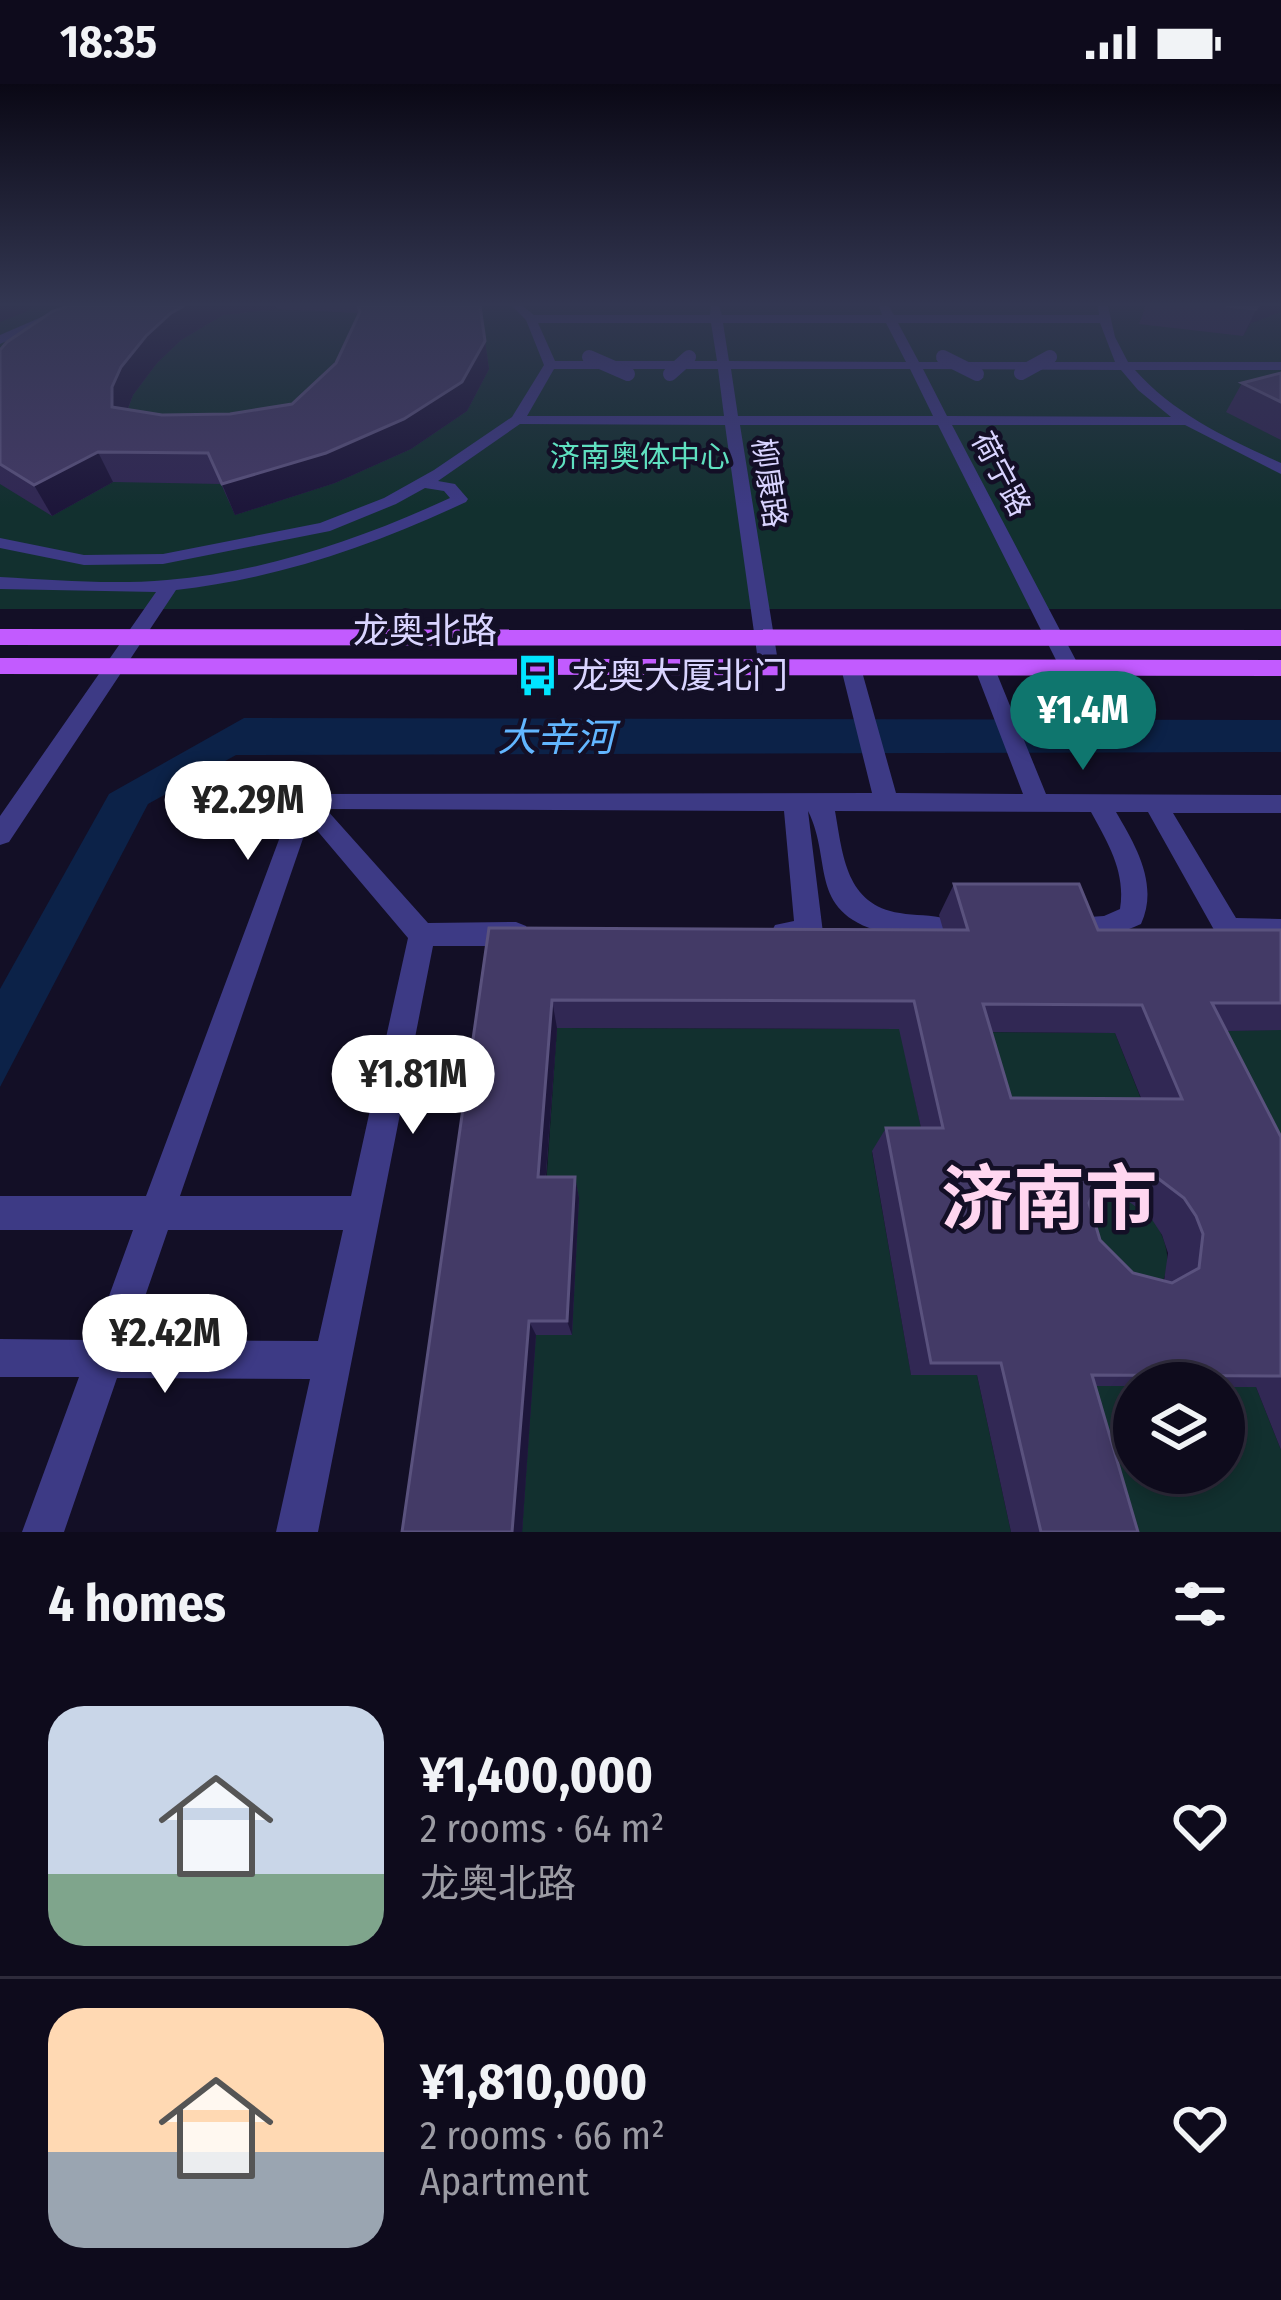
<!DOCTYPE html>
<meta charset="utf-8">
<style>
body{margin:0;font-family:"Fira Sans Condensed","Noto Sans SC",sans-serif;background:#171425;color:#f1f3f6;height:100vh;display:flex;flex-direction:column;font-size:45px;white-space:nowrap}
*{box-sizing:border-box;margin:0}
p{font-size:39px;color:#9b9ba3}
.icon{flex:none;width:66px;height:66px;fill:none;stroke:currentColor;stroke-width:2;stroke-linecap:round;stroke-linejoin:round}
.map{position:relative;height:1448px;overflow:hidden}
.side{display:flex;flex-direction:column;background:#0e0b1c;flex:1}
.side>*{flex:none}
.buttons{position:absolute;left:1113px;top:1278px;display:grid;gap:24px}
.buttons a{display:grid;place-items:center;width:132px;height:132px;border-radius:50%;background:#0e0b1c;box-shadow:0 6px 18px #0003,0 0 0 3px #2e2b3b;font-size:60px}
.price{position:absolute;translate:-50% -102px;padding:0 27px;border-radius:42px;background:#fff;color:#222;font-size:39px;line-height:78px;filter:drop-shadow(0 3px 6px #0008)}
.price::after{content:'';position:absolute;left:50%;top:72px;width:36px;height:27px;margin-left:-18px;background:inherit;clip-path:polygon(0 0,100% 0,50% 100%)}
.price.active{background:#0f766e;color:#fff}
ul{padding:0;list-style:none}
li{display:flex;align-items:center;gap:36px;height:300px;padding:0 48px}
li+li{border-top:3px solid #2e2b3b}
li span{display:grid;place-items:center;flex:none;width:336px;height:240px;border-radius:36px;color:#555}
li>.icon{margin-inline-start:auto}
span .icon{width:144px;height:144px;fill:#fffc;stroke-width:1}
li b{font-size:51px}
h2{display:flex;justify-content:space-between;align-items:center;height:144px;padding:0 48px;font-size:51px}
.status{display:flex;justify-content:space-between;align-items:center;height:84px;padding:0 60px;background:#0e0b1c;direction:ltr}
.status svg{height:33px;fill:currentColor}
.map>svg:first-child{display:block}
</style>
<div class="status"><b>18:35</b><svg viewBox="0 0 49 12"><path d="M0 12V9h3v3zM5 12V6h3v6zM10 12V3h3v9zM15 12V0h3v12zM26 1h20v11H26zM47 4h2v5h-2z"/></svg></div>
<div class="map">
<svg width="1281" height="1448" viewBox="0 0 1281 1448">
<rect width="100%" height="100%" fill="#130f26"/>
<g fill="#12302f">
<rect x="0" y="222" width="1281" height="303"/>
<path d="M557,944L900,945L926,1067L872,1068L911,1290L977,1291L1011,1448H522Z"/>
<path d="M1281,946V1076L1182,947Z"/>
<path d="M965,948L1115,949L1151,1040L990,1039Z"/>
<path d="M1087,1106C1097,1107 1108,1107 1117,1110C1157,1122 1187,1179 1152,1211L1065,1123Z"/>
<path d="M1062,1302H1134V1389H1224V1303H1256L1281,1366V1448H1101Z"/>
</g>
<path fill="#0c2248" d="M244,634L1281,636V668L236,671L148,720L0,1003V905L109,710Z"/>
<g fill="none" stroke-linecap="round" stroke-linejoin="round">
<g fill="#3d3a85" fill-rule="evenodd">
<path d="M67,222H82L0,260V251Z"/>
<path d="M512,222H523L534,231H710L711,222H719L722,231H882L879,222H889L894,231H1099L1098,222H1108L1115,253L1128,278H1281V286H1135C1174,330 1228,355 1281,379V390L1185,341H952L1080,584L1070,591L1060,584L938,341H740L779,584L769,591L759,584L725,341L520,340L438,397L455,400L468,415L466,418C374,461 277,495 176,506L9,758L0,761V732L156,508L0,505V493C55,496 111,501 167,496C265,488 361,455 450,414L444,407L425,404L396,420L330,447L163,480L84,481L0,464V454L84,471L163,470L320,439L384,414L434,386L512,333L544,281L526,236ZM538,239H711L717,277H555ZM723,239H886L906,278L729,277ZM898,239H1100L1115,278H919ZM554,285H718L724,332H527ZM731,285H910L933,332H738ZM923,285L1121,286L1138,306L1171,333L947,332Z"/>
<path d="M851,577L861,584L896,709L1023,710L975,585L985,578L995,585L1046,710L1281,711V729H1173L1236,834L1281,835V857L1218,853L1148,728H1116C1136,762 1159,801 1141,840C1115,851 1089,861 1059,851L1056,843L1059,835L1104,832L1120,825C1126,788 1108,759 1091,728L835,727C843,772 846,821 900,829C915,832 931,830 947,835L950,843L947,851C929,857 908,854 890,850C805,831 834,779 808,727L823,849L819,857C805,862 789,862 775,857L771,849L775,841L794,837L784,727L326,725L428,839L516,838L526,842L530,850L526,858L516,862H433L318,1448H276L310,1295L117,1294L64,1448H22L79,1293H0V1255L93,1256L133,1146H0V1112H146L296,710L872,709L841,584ZM309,737L408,854L351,1112H180ZM168,1146H343L318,1257L130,1256Z"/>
</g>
<g fill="#c25bff" fill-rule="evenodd">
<path d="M0,545L1281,546V562L0,561Z"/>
<path d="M0,574L1281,576V592L0,590Z"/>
</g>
<g stroke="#3d3a85" stroke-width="14">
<path d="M589,273L628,290"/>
<path d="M943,273L977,290"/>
<path d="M1021,289L1050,273"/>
<path d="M670,290L689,273"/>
</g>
</g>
<g fill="#312854" fill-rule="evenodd">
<path d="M67,222H480L489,285L467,327L411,365L335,399L235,431L221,400L113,398L52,432L0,400V266ZM277,225L357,229L358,233L336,279L292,320L230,330L162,331L128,325L133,311L157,279L181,256L223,231Z"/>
<path d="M1146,222H1281L1275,229L1251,239L1243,252L1139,240Z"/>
<path d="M1281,289V356L1226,328L1242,299Z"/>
<path d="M954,800L1098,846H1281V946L1226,947L1281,1053V1366L1256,1303H1224V1299H1134V1302H1096L1138,1448H1011L977,1291H911L872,1067L886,1044H921L899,945L557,944L546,1093H575L579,1114L572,1251H536L522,1448L489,844L943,845L939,831ZM992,948L1115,949L1141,1014H1011ZM1094,1107L1120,1111L1151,1134L1162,1151L1168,1169L1164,1197L1133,1189L1100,1156L1089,1119Z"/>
</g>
<g fill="#1d163a">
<path d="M0,222H32L23,229L0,238Z"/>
<path d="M184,222H276L277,225L223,231L181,256L157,279L133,311L125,332L112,323V303L121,283L146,252L171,229Z"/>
<path d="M1258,222H1281V228L1251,239L1243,252Z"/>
<path d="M485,257L489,285L467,327L411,365L335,399L235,431L222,400Z"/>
<path d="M98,368L113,398L52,432L34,401Z"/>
<path d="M552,916L557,944L544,1114L538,1093Z"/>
<path d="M575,1093L579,1114L572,1251L567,1237Z"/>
<path d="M529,1237L536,1251L522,1448H512Z"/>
</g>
<g fill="#433a66" stroke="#5a527e" stroke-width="3" fill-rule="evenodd">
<path d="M67,222H184L171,229L146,252L121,283L112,303V323L162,331L230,330L292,320L336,279L360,228L358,222H480L485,257L462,298L404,335L326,369L222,400L208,369L98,368L34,401L0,380V266L7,258L53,227Z"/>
<path d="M1226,222H1258L1256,225Z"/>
<path d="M1281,289V318L1242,299Z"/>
<path d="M954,800H1079L1098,846H1281V919H1212L1281,1053V1292L1092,1291L1138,1448H1041L1001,1279H931L886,1044H943L914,917L552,916L538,1093H575L567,1237H529L512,1448H402L489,844L968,846ZM983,920L1142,921L1182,1015L1011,1014ZM1116,1084L1151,1089L1184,1114L1196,1132L1203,1150L1199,1184L1172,1199L1133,1189L1100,1156L1089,1119L1101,1090Z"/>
</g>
<linearGradient id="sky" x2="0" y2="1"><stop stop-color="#0a0815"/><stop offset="0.52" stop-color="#333752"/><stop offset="1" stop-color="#333752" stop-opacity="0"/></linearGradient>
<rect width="1281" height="424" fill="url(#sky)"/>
<defs>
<symbol id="bus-bare" viewBox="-9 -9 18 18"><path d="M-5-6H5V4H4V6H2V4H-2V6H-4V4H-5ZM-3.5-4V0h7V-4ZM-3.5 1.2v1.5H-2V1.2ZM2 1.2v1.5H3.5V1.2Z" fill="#00e5ff" stroke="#130f26" stroke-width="2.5" paint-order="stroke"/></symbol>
</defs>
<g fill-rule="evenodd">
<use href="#bus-bare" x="508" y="562" width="59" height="59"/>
</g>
<g text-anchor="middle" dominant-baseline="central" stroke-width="9" stroke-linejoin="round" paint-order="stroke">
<g font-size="30" fill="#5fe0c0" stroke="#130f26">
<text x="640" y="373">济南奥体中心</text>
</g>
<g font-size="30" fill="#d9d4ff" stroke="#130f26">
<text transform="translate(1001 390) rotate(62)">荷宁路</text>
<text transform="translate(769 399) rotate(82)">柳康路</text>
</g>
<g font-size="36" fill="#d9d4ff" stroke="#130f26">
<text x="425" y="547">龙奥北路</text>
</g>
<g font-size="36" fill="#d9d4ff" stroke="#130f26" text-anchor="start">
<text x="572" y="592">龙奥大厦北门</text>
</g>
<g font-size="39" font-style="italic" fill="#62b6ff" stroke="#130f26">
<text x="556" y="654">大辛河</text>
</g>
<g font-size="72" font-weight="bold" fill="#ffd6f0" stroke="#130f26">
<text x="1049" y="1116">济南市</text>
</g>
</g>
</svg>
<div class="buttons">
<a><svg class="icon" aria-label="layers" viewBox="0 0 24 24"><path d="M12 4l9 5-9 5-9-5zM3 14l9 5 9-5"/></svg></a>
</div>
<b class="price active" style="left:1083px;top:689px">¥1.4M</b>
<b class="price" style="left:248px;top:779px">¥2.29M</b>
<b class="price" style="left:413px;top:1053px">¥1.81M</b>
<b class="price" style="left:165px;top:1312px">¥2.42M</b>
</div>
<section class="side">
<h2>4 homes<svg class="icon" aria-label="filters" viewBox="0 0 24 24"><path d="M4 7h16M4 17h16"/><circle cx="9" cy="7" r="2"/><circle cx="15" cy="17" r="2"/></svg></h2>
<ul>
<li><span style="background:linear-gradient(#c9d6e8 70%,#7fa58c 0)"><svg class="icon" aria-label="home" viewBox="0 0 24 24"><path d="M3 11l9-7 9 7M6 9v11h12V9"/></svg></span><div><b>¥1,400,000</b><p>2 rooms · 64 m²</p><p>龙奥北路</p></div><svg class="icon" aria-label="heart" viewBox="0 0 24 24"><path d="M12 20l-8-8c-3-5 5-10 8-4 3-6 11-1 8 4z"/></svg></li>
<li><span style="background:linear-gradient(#ffd9b3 60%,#9aa5b1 0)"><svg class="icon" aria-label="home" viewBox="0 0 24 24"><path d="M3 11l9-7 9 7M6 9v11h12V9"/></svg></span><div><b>¥1,810,000</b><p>2 rooms · 66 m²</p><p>Apartment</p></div><svg class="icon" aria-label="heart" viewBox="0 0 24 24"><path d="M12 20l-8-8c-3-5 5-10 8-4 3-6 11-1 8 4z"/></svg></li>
</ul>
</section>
